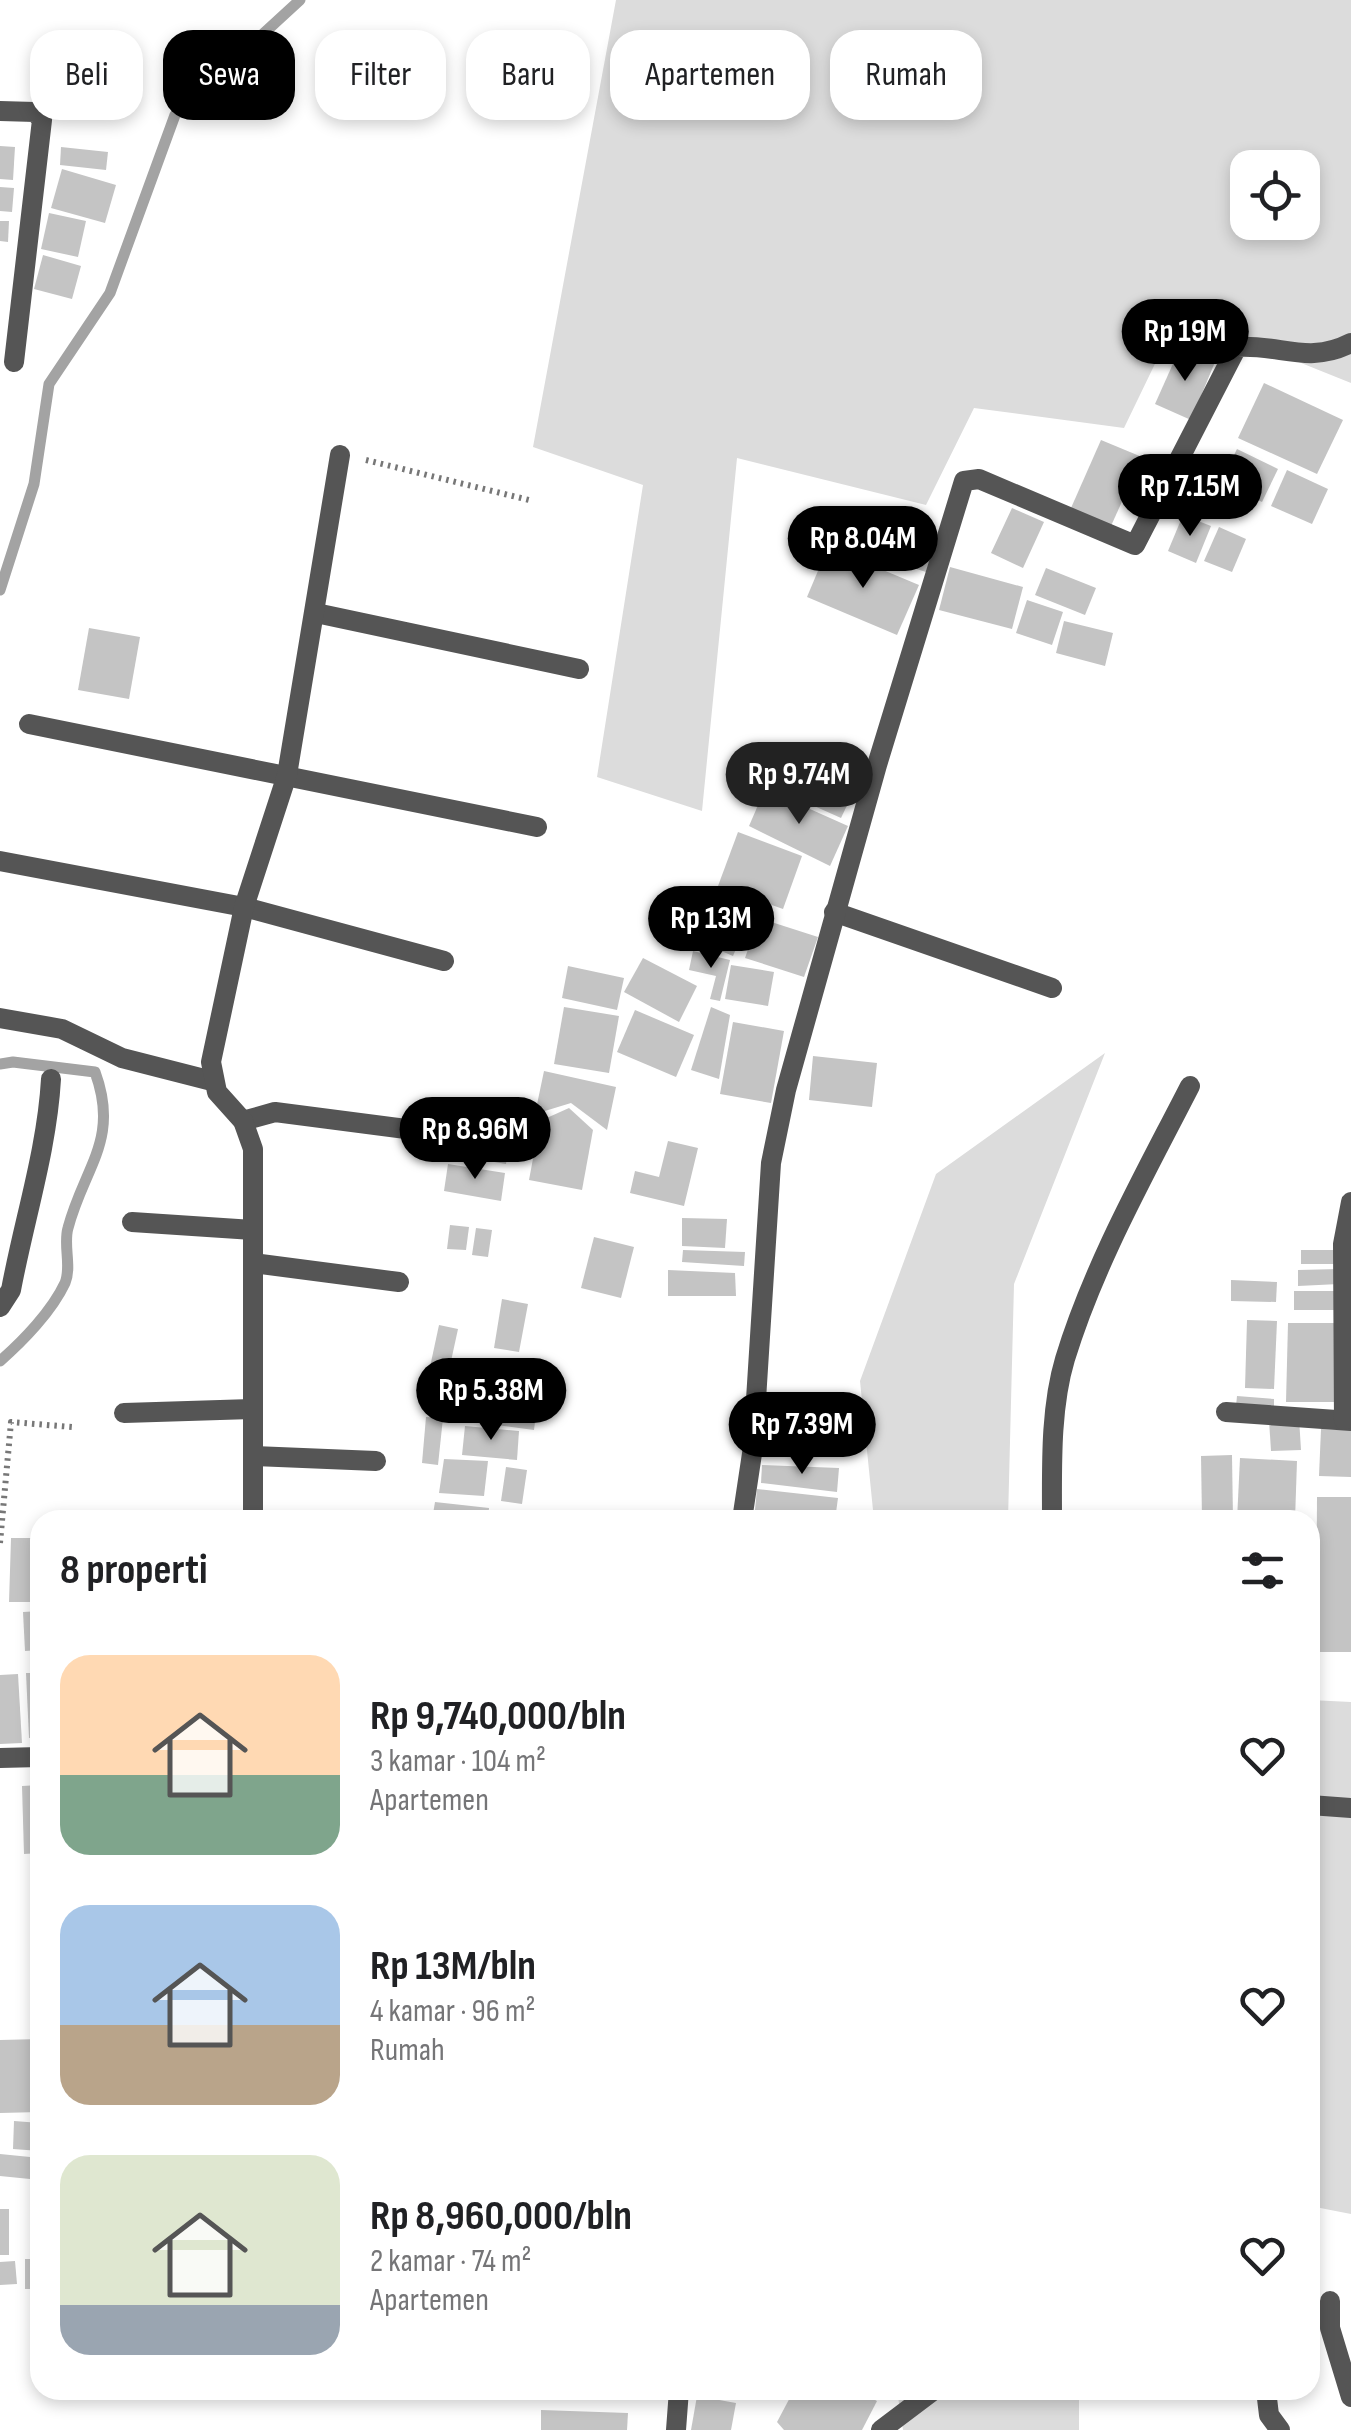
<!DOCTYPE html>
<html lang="id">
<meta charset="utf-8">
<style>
body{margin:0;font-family:"Sofia Sans Condensed",sans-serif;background:#f6f6f6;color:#202124;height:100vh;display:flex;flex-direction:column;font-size:38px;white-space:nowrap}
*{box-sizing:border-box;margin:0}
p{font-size:32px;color:#757577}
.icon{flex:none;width:55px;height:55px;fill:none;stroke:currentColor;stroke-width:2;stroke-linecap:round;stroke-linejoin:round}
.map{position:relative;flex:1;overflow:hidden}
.panel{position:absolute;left:30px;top:1510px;width:1290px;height:890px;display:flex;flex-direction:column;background:#fff;border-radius:30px;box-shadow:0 5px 15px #0003}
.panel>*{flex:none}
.top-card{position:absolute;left:30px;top:30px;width:1292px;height:90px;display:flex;gap:20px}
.fabs{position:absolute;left:1230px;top:150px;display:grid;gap:20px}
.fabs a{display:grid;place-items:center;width:90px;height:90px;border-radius:20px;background:#fff;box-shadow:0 5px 15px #0003;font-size:50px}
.price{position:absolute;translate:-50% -85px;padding:0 22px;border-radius:35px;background:#000;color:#fff;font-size:32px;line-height:65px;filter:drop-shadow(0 2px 5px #0008)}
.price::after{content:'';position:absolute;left:50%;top:60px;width:30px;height:22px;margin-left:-15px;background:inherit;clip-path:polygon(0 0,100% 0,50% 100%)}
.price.selected{background:#222;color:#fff}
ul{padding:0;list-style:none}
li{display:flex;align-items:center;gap:30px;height:250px;padding:0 30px}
li span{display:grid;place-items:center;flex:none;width:280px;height:200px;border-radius:30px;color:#555}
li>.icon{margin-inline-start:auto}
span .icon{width:120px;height:120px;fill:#fffc;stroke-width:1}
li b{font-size:42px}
h2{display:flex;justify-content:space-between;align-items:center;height:120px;padding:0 30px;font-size:42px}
.pill{padding:0 35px;border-radius:30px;background:#fff;box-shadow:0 5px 15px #0003;font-size:35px;line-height:90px}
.pill.selected{background:#000;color:#fff}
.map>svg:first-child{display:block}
</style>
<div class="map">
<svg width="1351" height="2430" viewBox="0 0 1351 2430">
<rect width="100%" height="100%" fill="#fff"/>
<g fill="#dcdcdc" fill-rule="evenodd">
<path d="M616,0H1351V383L1179,314L1124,428L974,408L926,505L737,458L702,811L597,777L643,485L533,447ZM1248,168H1302V222H1248Z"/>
<path d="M1105,1053L1014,1284L1008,1520H874L860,1381L936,1174Z"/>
<path d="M1310,1700L1351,1702V2214L1310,2206Z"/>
<path d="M897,2390H1079V2430H903Z"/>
</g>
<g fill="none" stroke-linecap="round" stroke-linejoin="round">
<g stroke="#a3a3a3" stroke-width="11">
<path d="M0,590L34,484L49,384L110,293L175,115L300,0"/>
<path d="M0,1064L13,1062L95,1072C120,1140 84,1167 68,1228C63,1245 72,1267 65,1283C52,1311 23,1341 0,1361"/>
</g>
</g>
<g fill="#c4c4c4">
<path d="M0,146L15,147L13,180L0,179Z"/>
<path d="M61,147L108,152L106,170L60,165Z"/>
<path d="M62,169L116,185L105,223L51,208Z"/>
<path d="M0,187L14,188L12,212L0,211Z"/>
<path d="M49,213L86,221L78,257L41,249Z"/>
<path d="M0,221H9L8,242L0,241Z"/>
<path d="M43,255L81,266L72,299L34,289Z"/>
<path d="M1180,348L1215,362L1191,420L1155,404Z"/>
<path d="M1264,383L1343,420L1317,474L1238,438Z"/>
<path d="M1101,440L1142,457L1111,526L1071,508Z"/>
<path d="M1237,449L1278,469L1262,502L1221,482Z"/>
<path d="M1287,470L1328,489L1312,524L1271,506Z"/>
<path d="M1012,508L1044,522L1023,568L991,553Z"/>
<path d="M1183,515L1211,526L1196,563L1168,551Z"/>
<path d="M880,526L935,544L926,572L870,554Z"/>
<path d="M1219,527L1246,539L1232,572L1204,561Z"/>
<path d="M828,547L919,585L897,635L807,597Z"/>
<path d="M950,567L1023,587L1012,629L939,610Z"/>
<path d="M1046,568L1096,588L1085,615L1035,595Z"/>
<path d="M1027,600L1063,612L1052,645L1016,633Z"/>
<path d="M1064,621L1113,633L1105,666L1056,653Z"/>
<path d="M89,628L140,637L129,699L78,690Z"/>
<path d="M793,748L860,778L841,818L774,788Z"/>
<path d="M765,789L848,826L830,866L749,826Z"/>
<path d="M738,832L802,856L783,909L718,886Z"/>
<path d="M701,901L748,920L733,956L686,936Z"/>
<path d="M759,918L818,937L804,977L745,958Z"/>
<path d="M693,951L730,960L720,1001L710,999L716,976L689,970Z"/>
<path d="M643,958L697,986L679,1022L624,992Z"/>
<path d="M731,965L774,972L768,1006L725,999Z"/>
<path d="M568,966L624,978L617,1010L562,998Z"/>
<path d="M564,1007L619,1016L609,1073L554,1064Z"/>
<path d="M711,1007L730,1015L719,1079L691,1070Z"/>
<path d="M635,1010L694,1035L676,1077L617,1052Z"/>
<path d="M733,1022L784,1031L771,1103L720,1094Z"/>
<path d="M813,1056L877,1063L872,1107L809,1100Z"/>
<path d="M544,1071L616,1087L607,1130L571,1103L535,1114Z"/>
<path d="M479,1105L514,1110L506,1164L471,1158Z"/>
<path d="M569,1108L593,1130L582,1190L529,1180L540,1121Z"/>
<path d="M668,1141L698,1148L684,1206L630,1193L635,1171L659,1177Z"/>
<path d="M448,1164L505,1173L501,1201L444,1191Z"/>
<path d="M682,1218L727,1219L725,1248L682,1246Z"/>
<path d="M450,1225L469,1227L466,1250L447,1249Z"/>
<path d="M476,1228L492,1230L488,1257L472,1255Z"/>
<path d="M594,1237L634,1247L621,1298L581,1288Z"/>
<path d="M683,1250L745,1252L744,1266L682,1262Z"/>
<rect x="1301" y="1250" width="38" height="14"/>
<path d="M1339,1269V1284L1298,1286V1270Z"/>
<path d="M668,1270L735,1273L736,1296H668Z"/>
<path d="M1231,1280L1277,1282L1276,1302L1231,1301Z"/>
<rect x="1294" y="1291" width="45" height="19"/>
<path d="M502,1299L528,1304L519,1352L494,1348Z"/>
<path d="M1247,1320L1277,1321L1274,1389L1245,1388Z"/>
<path d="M1288,1323H1338L1336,1402H1286Z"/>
<path d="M439,1325L458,1329L446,1384L427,1381Z"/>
<path d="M458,1384L489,1388L484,1423L452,1418Z"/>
<path d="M492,1391L538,1397L534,1430L488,1424Z"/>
<path d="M1237,1396L1274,1399V1409L1236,1406Z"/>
<path d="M426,1417L443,1418L438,1465L422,1463Z"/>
<path d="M1299,1418L1301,1450L1271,1451L1269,1420Z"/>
<path d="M465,1426L519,1431L517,1460L462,1455Z"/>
<path d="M1321,1429L1351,1430V1477L1319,1476Z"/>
<path d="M1232,1455L1233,1520H1202L1201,1456Z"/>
<path d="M1240,1458L1297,1461L1295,1520H1237Z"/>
<path d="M444,1459L488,1461L484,1496L439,1493Z"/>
<path d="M762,1465L839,1468L837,1492L761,1483Z"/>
<path d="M506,1467L527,1470L522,1504L501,1501Z"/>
<path d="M757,1489L838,1498L835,1520H754Z"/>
<path d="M1317,1497H1351V1652H1316Z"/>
<path d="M435,1502L489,1508L488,1520H432Z"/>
<path d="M11,1538H40V1602H9Z"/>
<path d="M40,1611V1650L25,1651L23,1612Z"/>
<path d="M26,1673H40V1737L29,1738Z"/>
<path d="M18,1674L22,1743L0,1744V1675Z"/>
<path d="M40,1785V1853L24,1854L22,1786Z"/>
<path d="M40,2039V2112L0,2113V2040Z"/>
<path d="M14,2121L40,2123V2151L13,2149Z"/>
<path d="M0,2154L40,2158V2180L0,2176Z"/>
<rect x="0" y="2209" width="9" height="46"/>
<path d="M36,2210H40V2252H35Z"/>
<rect x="25" y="2259" width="15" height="30"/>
<path d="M15,2261L17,2284L0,2285V2262Z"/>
<path d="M794,2390H856L877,2401L862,2430H784L777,2422Z"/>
<path d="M697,2396L736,2403L731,2430H691Z"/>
<path d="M541,2410L628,2413L627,2430H541Z"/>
</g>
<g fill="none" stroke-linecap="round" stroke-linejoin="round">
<g stroke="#777" stroke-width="6" stroke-dasharray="2.5 5" stroke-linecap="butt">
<path d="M366,460L529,500"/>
<path d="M0,1543L11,1422L72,1427"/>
</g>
<g stroke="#555" stroke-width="20">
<path d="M0,111L35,112L42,120L14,362"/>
<path d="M316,613L579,669"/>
<path d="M29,724L537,827"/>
<path d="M0,861L244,907L444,961"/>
<path d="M834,912L1052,988"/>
<path d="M0,1018L62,1029L122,1058L212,1081"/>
<path d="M243,1121L275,1112L429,1132"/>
<path d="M132,1222L253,1230"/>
<path d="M253,1263L399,1282"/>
<path d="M0,1307L11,1290C24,1220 47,1150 51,1079"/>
<path d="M1226,1412L1351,1421"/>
<path d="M124,1413L252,1409"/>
<path d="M1344,1420L1343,1244L1351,1202"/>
<path d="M254,1456L376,1461"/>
<path d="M253,1520V1149L243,1121L217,1092L211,1062L244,907L287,775L340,455"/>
<path d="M742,1520L753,1447L771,1163L786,1090L877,765L964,481L979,479L1135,545L1237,347C1281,344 1308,365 1351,343"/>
<path d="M1052,1520C1052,1468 1050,1409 1065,1359C1094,1264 1145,1174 1190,1086"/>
<path d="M0,1758L40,1757"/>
<path d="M1310,1805L1351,1808"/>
<path d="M1330,2301V2328L1351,2397"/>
<path d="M1266,2390L1269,2415L1280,2430"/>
<path d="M676,2430L679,2390"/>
<path d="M881,2430L934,2390"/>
</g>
</g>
</svg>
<div class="fabs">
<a><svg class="icon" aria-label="locate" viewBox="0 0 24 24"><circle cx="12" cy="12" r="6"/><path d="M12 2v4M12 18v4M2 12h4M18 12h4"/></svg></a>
</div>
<b class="price" style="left:1185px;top:384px">Rp 19M</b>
<b class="price" style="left:1190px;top:539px">Rp 7.15M</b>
<b class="price" style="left:863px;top:591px">Rp 8.04M</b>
<b class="price selected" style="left:799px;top:827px">Rp 9.74M</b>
<b class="price" style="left:711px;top:971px">Rp 13M</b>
<b class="price" style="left:475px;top:1182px">Rp 8.96M</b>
<b class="price" style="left:491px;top:1443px">Rp 5.38M</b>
<b class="price" style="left:802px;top:1477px">Rp 7.39M</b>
<div class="top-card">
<a class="pill">Beli</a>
<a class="pill selected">Sewa</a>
<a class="pill">Filter</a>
<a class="pill">Baru</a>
<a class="pill">Apartemen</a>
<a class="pill">Rumah</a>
</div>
<section class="panel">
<h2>8 properti<svg class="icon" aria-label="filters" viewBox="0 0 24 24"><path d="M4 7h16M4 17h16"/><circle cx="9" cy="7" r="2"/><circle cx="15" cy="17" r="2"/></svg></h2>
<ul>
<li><span style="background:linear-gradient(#ffd9b3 60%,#7fa58c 0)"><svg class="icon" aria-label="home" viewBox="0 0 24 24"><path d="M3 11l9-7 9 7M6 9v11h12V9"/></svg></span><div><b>Rp 9,740,000/bln</b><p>3 kamar · 104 m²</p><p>Apartemen</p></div><svg class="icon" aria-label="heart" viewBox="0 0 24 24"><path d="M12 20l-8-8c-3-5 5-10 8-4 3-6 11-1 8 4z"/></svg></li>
<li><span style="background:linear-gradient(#a9c7e8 60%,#b9a48a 0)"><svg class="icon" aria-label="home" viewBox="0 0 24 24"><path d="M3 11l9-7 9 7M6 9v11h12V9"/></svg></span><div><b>Rp 13M/bln</b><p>4 kamar · 96 m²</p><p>Rumah</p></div><svg class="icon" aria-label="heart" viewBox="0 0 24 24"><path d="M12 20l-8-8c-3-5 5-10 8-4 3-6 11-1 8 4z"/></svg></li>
<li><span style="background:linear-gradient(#dfe7d0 75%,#9aa5b1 0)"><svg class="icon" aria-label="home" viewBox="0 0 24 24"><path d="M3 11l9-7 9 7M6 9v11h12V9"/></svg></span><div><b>Rp 8,960,000/bln</b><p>2 kamar · 74 m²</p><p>Apartemen</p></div><svg class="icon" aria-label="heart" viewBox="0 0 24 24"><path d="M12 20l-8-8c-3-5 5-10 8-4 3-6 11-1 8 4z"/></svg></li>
</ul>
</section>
</div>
